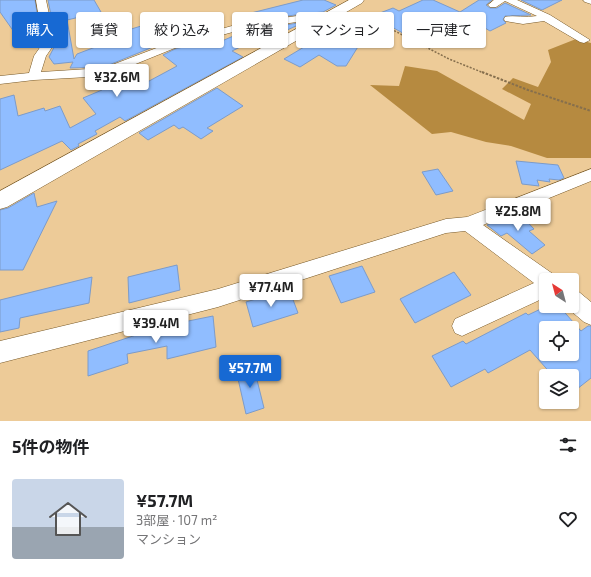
<!DOCTYPE html>
<html lang="ja">
<meta charset="utf-8">
<style>
body{margin:0;font-family:"Exo 2","Noto Sans JP",sans-serif;background:#f2f2f2;color:#202124;height:100vh;display:flex;flex-direction:column;font-size:15px;white-space:nowrap}
*{box-sizing:border-box;margin:0}
p{font-size:13px;color:#757577}
.icon{flex:none;width:22px;height:22px;fill:none;stroke:currentColor;stroke-width:2;stroke-linecap:round;stroke-linejoin:round}
.map{position:relative;height:421px;overflow:hidden}
.drawer{display:flex;flex-direction:column;background:#fff;flex:1}
.drawer>*{flex:none}
.top-card{position:absolute;left:12px;top:12px;width:567px;height:36px;display:flex;gap:8px}
.needle{width:26px;rotate:324deg}
.tools{position:absolute;left:539px;top:273px;display:grid;gap:8px}
.tools a{display:grid;place-items:center;width:40px;height:40px;border-radius:4px;background:#fff;box-shadow:0 1px 3px #0004;font-size:20px}
.price{position:absolute;translate:-50% -34px;padding:0 9px;border-radius:4px;background:#fff;color:#222;font-size:13px;line-height:26px;filter:drop-shadow(0 1px 2px #0008)}
.price::after{content:'';position:absolute;left:50%;top:24px;width:12px;height:9px;margin-left:-6px;background:inherit;clip-path:polygon(0 0,100% 0,50% 100%)}
.price.active{background:#1769d3;color:#fff}
ul{padding:0;list-style:none}
li{display:flex;align-items:center;gap:12px;height:100px;padding:0 12px}
li span{display:grid;place-items:center;flex:none;width:112px;height:80px;border-radius:4px;color:#555}
li>.icon{margin-inline-start:auto}
span .icon{width:48px;height:48px;fill:#fffc;stroke-width:1}
li b{font-size:17px}
h2{display:flex;justify-content:space-between;align-items:center;height:48px;padding:0 12px;font-size:17px}
.chip{padding:0 14px;border-radius:4px;background:#fff;box-shadow:0 1px 3px #0004;font-size:14px;line-height:36px}
.chip.active{background:#1769d3;color:#fff}
.map>svg:first-child{display:block}
</style>
<div class="map">
<svg width="591" height="421" viewBox="0 0 591 421">
<rect width="100%" height="100%" fill="#edcb98"/>
<path fill="#b68a40" d="M576,39L591,43V158H547L511,146L486,142L451,132L432,134L370,85L399,86L405,66L437,71L524,120L531,104L502,89L513,78L538,87L551,62L548,50Z"/>
<g fill="#90bdff" stroke="#7c9bc9" fill-rule="evenodd">
<path d="M0,0H35L41,39L35,40L29,33L19,39L0,12Z"/>
<path d="M48,0H94L101,12L67,20L74,59L77,54L119,38L115,34L177,15L197,34L153,47L104,67L70,68L73,62L54,64L49,57L61,34L55,35Z"/>
<path d="M303,0H324L336,5L323,12L311,13L248,21L243,15Z"/>
<path d="M423,0H433L460,12L479,0H492L486,5L490,8H497L505,3L531,15L505,16L503,20L506,23L490,31L485,28L445,46L430,37L419,42L372,16L393,8L399,11Z"/>
<path d="M521,0H562L542,10Z"/>
<path d="M359,14L374,21L346,66H337L319,55L300,67L284,59Z"/>
<path d="M305,22L267,39L263,36L232,51L243,57L125,121L120,117L95,131L97,134L78,144L79,146L71,150L62,141L0,170V99L14,95L18,116L44,108L45,111L60,106L70,128L96,114L83,98L102,90L92,78L107,77L123,71L138,87L177,66L163,55L175,49L203,42L208,47L245,31Z"/>
<path d="M217,88L243,106L207,128L213,131L201,139L183,127L179,129L174,125L148,140L139,133Z"/>
<path d="M516,161L558,165L564,178L559,180L549,179L550,182L537,180L539,186L522,184Z"/>
<path d="M438,169L453,191L436,195L422,172Z"/>
<path d="M34,193L37,207L57,201L23,270H0V210L8,208Z"/>
<path d="M518,212L534,229L529,231L545,245L532,254L507,233L501,236L487,225Z"/>
<path d="M177,265L180,290L129,303L128,277Z"/>
<path d="M362,266L375,292L341,303L329,276Z"/>
<path d="M454,272L471,295L415,323L400,299Z"/>
<path d="M92,277L89,303L20,318L19,328L0,332V300Z"/>
<path d="M289,289L298,313L253,327L246,302Z"/>
<path d="M547,306H559L581,331L588,326H591V378L572,393V376H553L530,350L488,373L485,369L451,387L432,356L463,341L466,344L526,313L528,315ZM546,328H572V354H546Z"/>
<path d="M213,316L216,347L167,359V346L127,354L128,363L88,376V351L139,334V331Z"/>
<path d="M253,364L264,408L246,414L236,370Z"/>
</g>
<g fill="none" stroke-linecap="round" stroke-linejoin="round">
<defs>
<g id="minor">
<path d="M36,0H46L55,43L46,56L41,72L104,68L167,44L239,24L311,14H328L333,17L328,20H311L240,30L175,48L106,76L34,80L0,84V76L29,73L34,56L43,43Z"/>
<path d="M494,0H517L550,15L590,40L584,43L580,42L544,21L523,24L505,21L504,19L505,17C514,15 526,18 537,16L505,1L496,7H490L488,5Z"/>
<path d="M583,0H591V4L585,2Z"/>
<path d="M591,169V181L483,225L553,274L556,280H546V297L462,336L455,333L452,326L455,319L534,283L465,231L446,233L218,307L0,363V341L218,289L446,219L467,217Z"/>
<path d="M572,290L579,292L591,302V325L584,322L565,306H572Z"/>
</g>
<path id="tertiary" d="M349,0H364L362,3L7,207L0,209V191Z"/>
</defs>
<use href="#minor" stroke="#775928" stroke-width="1"/>
<use href="#tertiary" stroke="#775928" stroke-width="1"/>
<path stroke="#866f4d" stroke-width="1.5" stroke-dasharray="2 1.5" stroke-linecap="butt" d="M360,13L449,59L484,73"/>
<path stroke="#866f4d" stroke-width="2" stroke-dasharray="2.5 1.5" stroke-linecap="butt" d="M482,72L528,90L591,111"/>
<use href="#minor" fill="#fff" fill-rule="evenodd"/>
<use href="#tertiary" fill="#fff" fill-rule="evenodd"/>
</g>
</svg>
<div class="tools">
<a><svg class="needle" viewBox="-14 -14 28 28"><path d="M0-13l5 13h-10z" fill="#e53935"/><path d="M0 13l5-13h-10z" fill="#757577"/></svg></a>
<a><svg class="icon" aria-label="locate" viewBox="0 0 24 24"><circle cx="12" cy="12" r="6"/><path d="M12 2v4M12 18v4M2 12h4M18 12h4"/></svg></a>
<a><svg class="icon" aria-label="layers" viewBox="0 0 24 24"><path d="M12 4l9 5-9 5-9-5zM3 14l9 5 9-5"/></svg></a>
</div>
<b class="price" style="left:117px;top:98px">¥32.6M</b>
<b class="price" style="left:518px;top:232px">¥25.8M</b>
<b class="price" style="left:271px;top:308px">¥77.4M</b>
<b class="price" style="left:156px;top:344px">¥39.4M</b>
<b class="price active" style="left:250px;top:389px">¥57.7M</b>
<div class="top-card">
<a class="chip active">購入</a>
<a class="chip">賃貸</a>
<a class="chip">絞り込み</a>
<a class="chip">新着</a>
<a class="chip">マンション</a>
<a class="chip">一戸建て</a>
</div>
</div>
<section class="drawer">
<h2>5件の物件<svg class="icon" aria-label="filters" viewBox="0 0 24 24"><path d="M4 7h16M4 17h16"/><circle cx="9" cy="7" r="2"/><circle cx="15" cy="17" r="2"/></svg></h2>
<ul>
<li><span style="background:linear-gradient(#c9d6e8 60%,#9aa5b1 0)"><svg class="icon" aria-label="home" viewBox="0 0 24 24"><path d="M3 11l9-7 9 7M6 9v11h12V9"/></svg></span><div><b>¥57.7M</b><p>3部屋 · 107 m²</p><p>マンション</p></div><svg class="icon" aria-label="heart" viewBox="0 0 24 24"><path d="M12 20l-8-8c-3-5 5-10 8-4 3-6 11-1 8 4z"/></svg></li>
</ul>
</section>
